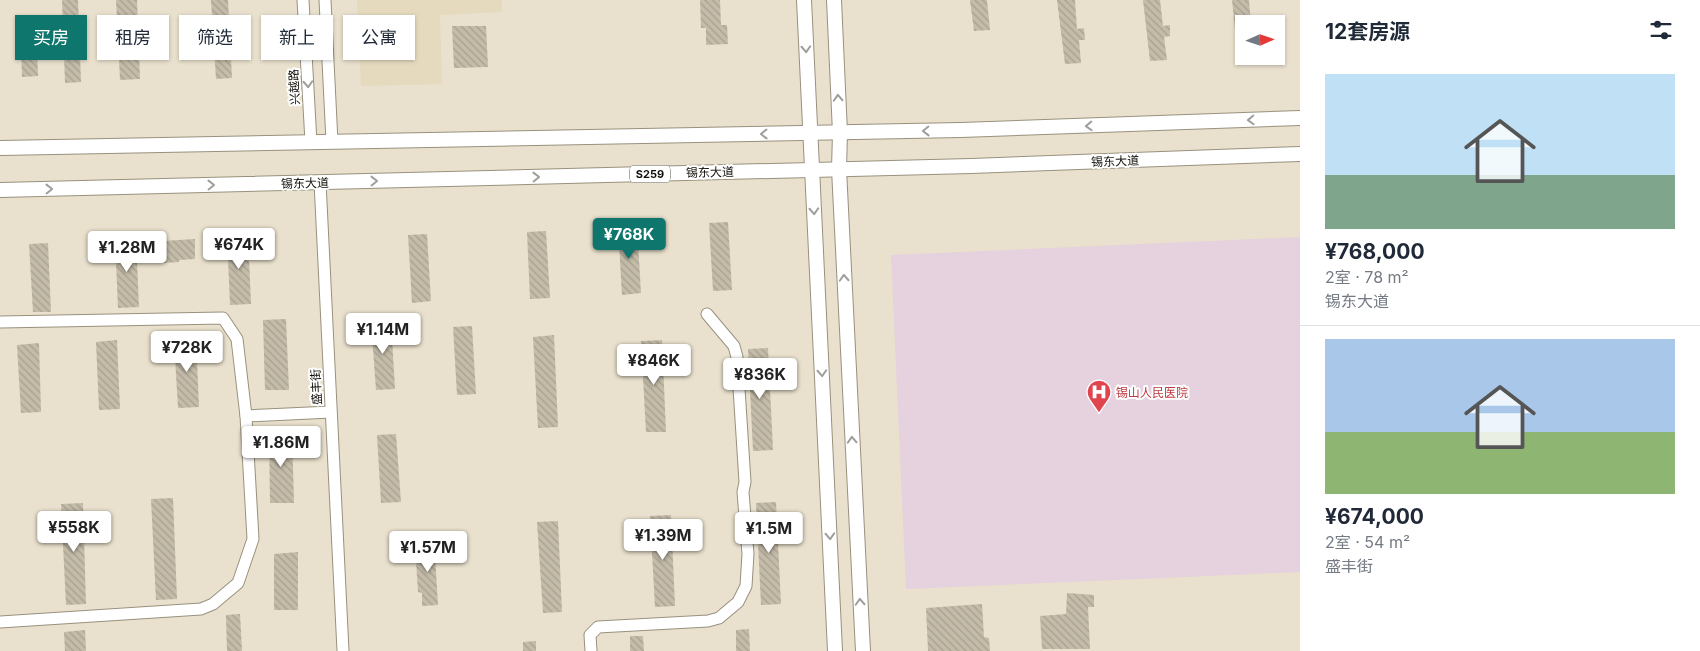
<!DOCTYPE html>
<html lang="zh">
<meta charset="utf-8">
<style>
body{margin:0;font-family:Inter,"Noto Sans SC",sans-serif;background:#f6f6f7;color:#1f2937;height:100vh;display:flex;flex-direction:column;font-size:19px;white-space:nowrap}
*{box-sizing:border-box;margin:0}
p{font-size:16px;color:#747a83}
.icon{flex:none;width:28px;height:28px;fill:none;stroke:currentColor;stroke-width:2;stroke-linecap:round;stroke-linejoin:round}
.map{position:relative;flex:1;overflow:hidden}
.sheet{display:flex;flex-direction:column;background:#fff;width:400px}
.sheet>*{flex:none}
.hud{position:absolute;left:15px;top:15px;width:475px;height:45px;display:flex;gap:10px}
.needle{width:32px;rotate:87deg}
.controls{position:absolute;left:1235px;top:15px;display:grid;gap:10px}
.controls a{display:grid;place-items:center;width:50px;height:50px;border-radius:0px;background:#fff;box-shadow:0 1px 4px #0004;font-size:25px}
.price{position:absolute;translate:-50% -42px;padding:0 11px;border-radius:5px;background:#fff;color:#222;font-size:16px;line-height:32px;filter:drop-shadow(0 1px 2px #0008)}
.price::after{content:'';position:absolute;left:50%;top:30px;width:15px;height:11px;margin-left:-8px;background:inherit;clip-path:polygon(0 0,100% 0,50% 100%)}
.price.on{background:#0f766e;color:#fff}
ul{padding:0;list-style:none}
li{display:grid;align-content:center;gap:10px;height:265px;padding:0 25px}
li+li{border-top:1px solid #e0e1e3}
li span{display:grid;place-items:center;height:155px;border-radius:0px;color:#555}
li>.icon{margin-inline-start:auto}
span .icon{width:90px;height:90px;fill:#fffc;stroke-width:1}
li b{font-size:21px}
h2{display:flex;justify-content:space-between;align-items:center;height:60px;padding:0 25px;font-size:21px}
.tag{padding:0 18px;border-radius:0px;background:#fff;box-shadow:0 1px 4px #0004;font-size:18px;line-height:45px}
.tag.on{background:#0f766e;color:#fff}
main{display:flex;flex:1;min-height:0}
.map>svg:first-child{display:block}
</style>
<main>
<div class="map">
<svg width="1300" height="651" viewBox="0 0 1300 651">
<defs>
<pattern id="building-back-hatch" width="6" height="6" patternUnits="userSpaceOnUse" patternTransform="scale(1.25)"><rect width="6" height="6" fill="#c4bca9"/><path d="M-1 5l2 2M0 0l6 6M5-1l2 2" fill="none" stroke="#a7a090"/></pattern>
</defs>
<rect width="100%" height="100%" fill="#e9e1cd"/>
<path fill="#e5dabe" d="M357,0H502V12L440,15L442,84L361,86Z"/>
<path fill="#e6d1de" d="M1300,237V572L906,589L891,255Z"/>
<g fill="url(#building-back-hatch)">
<path d="M62,0H78L81,82L65,83Z"/>
<path d="M116,0H137L140,79L120,80Z"/>
<path d="M211,0H228L232,78L216,79Z"/>
<path d="M700,0H720L721,25H727L728,44L706,45V28H701Z"/>
<path d="M970,0H987L990,30L974,31Z"/>
<path d="M1057,0H1075L1077,29L1084,28L1085,40H1079L1081,63L1065,64Z"/>
<path d="M1143,0H1160L1163,26L1170,25V36L1164,37L1167,60L1150,61Z"/>
<path d="M1232,0H1249L1251,24H1244V58H1238Z"/>
<path d="M20,21H36L38,76L22,77Z"/>
<path d="M452,26H486L488,67L454,68Z"/>
<path d="M728,222L732,290L713,291L709,223Z"/>
<path d="M637,226L641,293L622,295L618,227Z"/>
<path d="M546,231L550,298L530,299L527,232Z"/>
<path d="M427,234L431,301L412,303L408,235Z"/>
<path d="M248,235L251,304L230,305L227,236Z"/>
<path d="M136,238L139,307L118,308L115,239Z"/>
<path d="M195,239V259L179,260V262L164,263L163,241Z"/>
<path d="M48,243L51,312H33L29,244Z"/>
<path d="M286,319L289,390H265L263,320Z"/>
<path d="M391,321L395,389L376,390L371,322Z"/>
<path d="M472,326L476,394L457,395L453,327Z"/>
<path d="M554,335L558,427L538,428L533,337Z"/>
<path d="M196,338L199,407L178,408L174,340Z"/>
<path d="M117,340L120,409L99,410L96,342Z"/>
<path d="M662,340L666,432H646L641,341Z"/>
<path d="M39,343L41,412L21,413L17,345Z"/>
<path d="M768,348L773,450L753,451L748,349Z"/>
<path d="M292,432L294,503H270L269,433Z"/>
<path d="M396,434L401,502L381,503L377,435Z"/>
<path d="M173,498L177,599L156,600L151,499Z"/>
<path d="M776,502L781,604L761,605L756,503Z"/>
<path d="M83,503L86,604L66,605L61,504Z"/>
<path d="M671,515L675,606L655,607L650,516Z"/>
<path d="M558,521L562,612L543,613L537,522Z"/>
<path d="M434,538L438,605L422,606V593L418,592L416,561H421V539Z"/>
<path d="M298,552V610H274V554Z"/>
<path d="M1067,593L1094,595V607H1088L1090,649H1042L1040,616L1066,614Z"/>
<path d="M982,604L984,637L989,638L990,651H928L926,608Z"/>
<path d="M240,614L242,651H227L226,615Z"/>
<path d="M749,629L750,651H736V630Z"/>
<path d="M85,630L86,651H65L64,632Z"/>
<path d="M630,636H643L644,651H630Z"/>
<path d="M536,641V651H523V642Z"/>
</g>
<g fill="none" stroke-linecap="round" stroke-linejoin="round">
<defs>
<g id="minor">
<path d="M303,0L311,142"/>
<path d="M325,0L332,142"/>
<path d="M320,182L343,651"/>
<path d="M0,322L223,318L237,339L246,416L253,539L238,583L213,604L201,609L0,622"/>
<path d="M246,416L331,412"/>
<path d="M591,651L590,635L598,627L708,621L719,618L738,602L746,586L748,554L743,492L745,482L737,357L734,346L707,314"/>
</g>
<g id="major">
<path d="M804,0L835,651"/>
<path d="M834,0L840,133L839,169L863,651"/>
<path d="M0,148L961,130L1300,118"/>
<path d="M0,190L971,166L1300,154"/>
</g>
</defs>
<use href="#minor" stroke="#98917e" stroke-width="13"/>
<use href="#major" stroke="#98917e" stroke-width="16"/>
<use href="#minor" stroke="#fff" stroke-width="11"/>
<use href="#major" stroke="#fff" stroke-width="14"/>
</g>
<defs><path id="oneway-chevron" d="M-2-3.5L2.5 0L-2 3.5" fill="none" stroke-width="1.6" stroke-linecap="round" stroke-linejoin="round" transform="scale(1.25)"/></defs>
<g stroke="#9f9e9b">
<use href="#oneway-chevron" transform="translate(806 49) rotate(87)"/>
<use href="#oneway-chevron" transform="translate(308 84) rotate(87)"/>
<use href="#oneway-chevron" transform="translate(838 98) rotate(-93)"/>
<use href="#oneway-chevron" transform="translate(1251 120) rotate(178)"/>
<use href="#oneway-chevron" transform="translate(1089 126) rotate(178)"/>
<use href="#oneway-chevron" transform="translate(926 131) rotate(179)"/>
<use href="#oneway-chevron" transform="translate(764 134) rotate(179)"/>
<use href="#oneway-chevron" transform="translate(536 177) rotate(-1)"/>
<use href="#oneway-chevron" transform="translate(374 181) rotate(-1)"/>
<use href="#oneway-chevron" transform="translate(211 185) rotate(-1)"/>
<use href="#oneway-chevron" transform="translate(49 189) rotate(-1)"/>
<use href="#oneway-chevron" transform="translate(814 211) rotate(87)"/>
<use href="#oneway-chevron" transform="translate(844 278) rotate(-93)"/>
<use href="#oneway-chevron" transform="translate(822 373) rotate(87)"/>
<use href="#oneway-chevron" transform="translate(852 440) rotate(-93)"/>
<use href="#oneway-chevron" transform="translate(830 536) rotate(87)"/>
<use href="#oneway-chevron" transform="translate(860 602) rotate(-93)"/>
</g>
<defs>
<symbol id="hospital-pin" viewBox="-11 -11 22 30"><path d="M0 17L-7.5 6A9.5 9.5 0 1 1 7.5 6Z" fill="#e0444e" stroke="#fff"/><path d="M-5-5h3v3.5h4V-5h3V5h-3V1.5h-4V5h-3Z" fill="#fff"/></symbol>
</defs>
<g fill-rule="evenodd">
<use href="#hospital-pin" x="1085" y="378" width="28" height="38"/>
</g>
<g text-anchor="middle" dominant-baseline="central" stroke-width="4" stroke-linejoin="round" paint-order="stroke">
<rect fill="#fff" stroke="#575651" stroke-width="1" x="630" y="165.5" width="40" height="17" rx="4"/>
<g font-size="11" font-weight="bold" fill="#0f0d06">
<text x="650" y="174">S259</text>
</g>
<g font-size="12" fill="#0f0d06" stroke="#fff">
<text transform="translate(294 87) rotate(-93)">兴越路</text>
<text transform="translate(1115 161) rotate(-2)">锡东大道</text>
<text transform="translate(710 172) rotate(-1)">锡东大道</text>
<text transform="translate(305 183) rotate(-1)">锡东大道</text>
<text transform="translate(316 387) rotate(-93)">盛丰街</text>
</g>
<g font-size="12" fill="#be3a42" stroke="#fff" text-anchor="start">
<text x="1116" y="392">锡山人民医院</text>
</g>
</g>
</svg>
<div class="controls">
<a><svg class="needle" viewBox="-14 -14 28 28"><path d="M0-13l5 13h-10z" fill="#e53935"/><path d="M0 13l5-13h-10z" fill="#747a83"/></svg></a>
</div>
<b class="price on" style="left:629px;top:260px">¥768K</b>
<b class="price" style="left:239px;top:270px">¥674K</b>
<b class="price" style="left:127px;top:273px">¥1.28M</b>
<b class="price" style="left:383px;top:355px">¥1.14M</b>
<b class="price" style="left:187px;top:373px">¥728K</b>
<b class="price" style="left:654px;top:386px">¥846K</b>
<b class="price" style="left:760px;top:400px">¥836K</b>
<b class="price" style="left:281px;top:468px">¥1.86M</b>
<b class="price" style="left:74px;top:553px">¥558K</b>
<b class="price" style="left:769px;top:554px">¥1.5M</b>
<b class="price" style="left:663px;top:561px">¥1.39M</b>
<b class="price" style="left:428px;top:573px">¥1.57M</b>
<div class="hud">
<a class="tag on">买房</a>
<a class="tag">租房</a>
<a class="tag">筛选</a>
<a class="tag">新上</a>
<a class="tag">公寓</a>
</div>
</div>
<section class="sheet">
<h2>12套房源<svg class="icon" aria-label="filters" viewBox="0 0 24 24"><path d="M4 7h16M4 17h16"/><circle cx="9" cy="7" r="2"/><circle cx="15" cy="17" r="2"/></svg></h2>
<ul>
<li><span style="background:linear-gradient(#bfe0f5 65%,#7fa58c 0)"><svg class="icon" aria-label="home" viewBox="0 0 24 24"><path d="M3 11l9-7 9 7M6 9v11h12V9"/></svg></span><div><b>¥768,000</b><p>2室 · 78 m²</p><p>锡东大道</p></div></li>
<li><span style="background:linear-gradient(#a9c7e8 60%,#8fb573 0)"><svg class="icon" aria-label="home" viewBox="0 0 24 24"><path d="M3 11l9-7 9 7M6 9v11h12V9"/></svg></span><div><b>¥674,000</b><p>2室 · 54 m²</p><p>盛丰街</p></div></li>
</ul>
</section>
</main>
